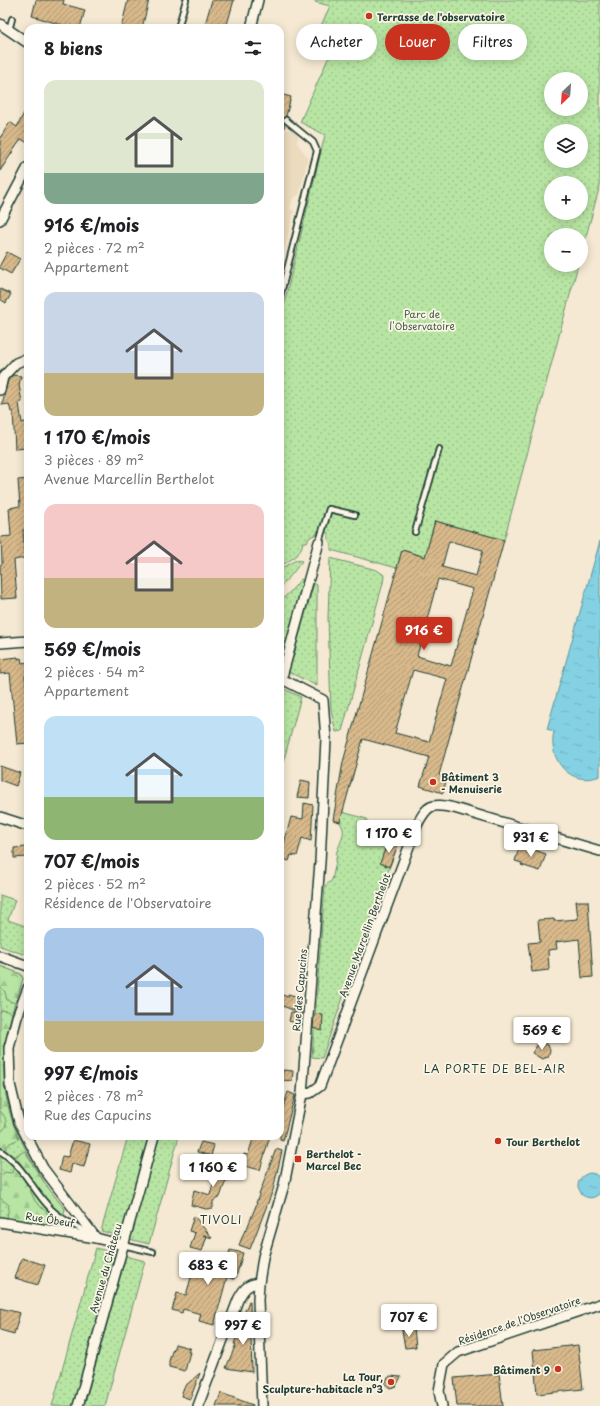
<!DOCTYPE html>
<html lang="fr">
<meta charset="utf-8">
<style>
body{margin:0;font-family:"Playpen Sans",sans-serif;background:#f2f2f2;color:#202124;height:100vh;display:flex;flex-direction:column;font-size:15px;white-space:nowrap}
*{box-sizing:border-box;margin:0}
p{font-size:13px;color:#757577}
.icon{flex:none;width:22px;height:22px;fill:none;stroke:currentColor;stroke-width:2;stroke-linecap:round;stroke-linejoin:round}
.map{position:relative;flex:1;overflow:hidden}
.side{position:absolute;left:24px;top:24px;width:260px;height:1116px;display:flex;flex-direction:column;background:#fff;border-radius:12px;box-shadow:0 2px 10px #0003}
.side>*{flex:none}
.top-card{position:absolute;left:296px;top:24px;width:244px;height:36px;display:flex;gap:8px}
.needle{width:26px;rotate:205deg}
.buttons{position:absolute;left:544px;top:72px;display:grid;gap:8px}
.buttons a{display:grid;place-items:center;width:44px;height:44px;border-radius:50%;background:#fff;box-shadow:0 2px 10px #0003;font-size:20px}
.price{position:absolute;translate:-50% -34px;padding:0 9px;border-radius:4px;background:#fff;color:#222;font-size:13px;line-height:26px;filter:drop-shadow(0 1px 2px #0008)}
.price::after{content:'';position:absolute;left:50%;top:24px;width:12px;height:9px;margin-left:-6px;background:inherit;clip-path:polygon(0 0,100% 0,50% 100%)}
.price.active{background:#c8321e;color:#fff}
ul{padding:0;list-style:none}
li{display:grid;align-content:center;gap:8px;height:212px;padding:0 20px}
li span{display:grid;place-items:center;height:124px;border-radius:12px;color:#555}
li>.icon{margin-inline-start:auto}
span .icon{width:72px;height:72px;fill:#fffc;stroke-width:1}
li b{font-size:17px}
h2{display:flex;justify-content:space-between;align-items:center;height:48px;padding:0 20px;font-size:17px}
.chip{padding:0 14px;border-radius:18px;background:#fff;box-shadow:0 2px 10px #0003;font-size:14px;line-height:36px}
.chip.active{background:#c8321e;color:#fff}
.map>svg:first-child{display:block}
</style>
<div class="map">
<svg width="600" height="1406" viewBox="0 0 600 1406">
<defs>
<pattern id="green-dots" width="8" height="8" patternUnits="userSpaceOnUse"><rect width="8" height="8" fill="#b8e5a3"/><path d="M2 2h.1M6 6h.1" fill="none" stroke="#9ec58d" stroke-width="1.8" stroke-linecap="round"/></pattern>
<pattern id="forest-firs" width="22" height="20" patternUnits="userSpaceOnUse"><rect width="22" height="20" fill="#b8e5a3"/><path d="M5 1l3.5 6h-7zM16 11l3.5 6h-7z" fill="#9ec58d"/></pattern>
<pattern id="water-ripples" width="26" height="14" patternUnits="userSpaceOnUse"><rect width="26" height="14" fill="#84d1e3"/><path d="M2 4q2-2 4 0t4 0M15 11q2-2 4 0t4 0" fill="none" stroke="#72b4c3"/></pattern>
<pattern id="building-hatch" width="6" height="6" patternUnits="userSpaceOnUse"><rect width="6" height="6" fill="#d8b98b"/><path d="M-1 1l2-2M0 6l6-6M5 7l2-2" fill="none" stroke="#af9872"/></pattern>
</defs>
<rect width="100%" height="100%" fill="#f5e9d3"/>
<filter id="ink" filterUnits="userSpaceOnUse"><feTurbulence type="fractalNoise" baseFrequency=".025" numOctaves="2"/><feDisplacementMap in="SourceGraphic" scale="8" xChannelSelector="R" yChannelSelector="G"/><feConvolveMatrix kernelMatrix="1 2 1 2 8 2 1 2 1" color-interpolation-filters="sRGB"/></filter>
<g filter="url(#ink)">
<path fill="#ecdbbd" d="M280,128L299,133L297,143L308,158L299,195L293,198L290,209L294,211L280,267Z"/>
<g fill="url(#green-dots)" stroke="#6c916c" fill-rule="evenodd">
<path d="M316,0H600V185L581,255V235H551V265H578L504,540L435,521L425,557L402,550L397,568L331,550V544L328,539V533L318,530L317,534L310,537L307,542H303C301,555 291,560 280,566V321L325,135L300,122L334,45L316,37L330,6L315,2ZM551,79H581V109H551ZM551,131H581V161H551ZM551,183H581V213H551Z"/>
<path d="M330,558L377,570L384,575L383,583L342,731L336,732L331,710L328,618Z"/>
<path d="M296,560L302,561L292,574L280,587V569Z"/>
<path d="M301,579L303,580L281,662L280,601L290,592Z"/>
<path d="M314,583L317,585V686L289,672Z"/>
<path d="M284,689L301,697L280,774V704Z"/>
<path d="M335,810L367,819L366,825L385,829L406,824L375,906L322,1058L312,1057L325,886L332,880L336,862H335L337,855L336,854C340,841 351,828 334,818Z"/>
<path d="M0,895L15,900L8,920L28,927V951L23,954L0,946Z"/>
<path d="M0,966L21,974L23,979C16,1002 6,1025 3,1049C0,1108 28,1166 65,1209L60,1226L0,1217Z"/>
<path d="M128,1136H149L121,1236L101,1231Z"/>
<path d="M158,1136H179L149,1244L129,1239Z"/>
<path d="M96,1248L115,1253L73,1406H52Z"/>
<path d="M126,1256L145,1261L105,1406H84Z"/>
</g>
<g fill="url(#forest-firs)" stroke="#6c916c">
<path d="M0,966L21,974L23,979L15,1003L7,1000L5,992L0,986Z"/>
<path d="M3,1010L12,1013C0,1060 0,1093 19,1139L10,1143L5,1149L0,1147V1133C9,1126 7,1118 0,1111V1012Z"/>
<path d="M25,1151C36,1172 50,1191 65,1209L63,1217L52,1207L15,1156Z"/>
<path d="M14,1164L29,1188L35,1201L60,1226L7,1218L9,1205L0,1198V1174L3,1175L4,1172L12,1173Z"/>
</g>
<g fill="url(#water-ripples)" stroke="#5c969d">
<path d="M600,541V776C570,788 547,759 554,731L547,729Z"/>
<path d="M590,1173L595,1174L600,1178V1193C594,1199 589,1199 582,1195L578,1187C578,1179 582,1175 590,1173Z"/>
</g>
<g fill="url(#building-hatch)" stroke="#1f3d34" fill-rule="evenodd">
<path d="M36,0H64L63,4L85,10L80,28H72L32,16Z"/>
<path d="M128,0H149L142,28H121Z"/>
<path d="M212,0H234L226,28H204Z"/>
<path d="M280,94L291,97L286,116L282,119L285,124L284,128L280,127Z"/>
<path d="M28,105V143L21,139L0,171V138L10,122L17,127Z"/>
<path d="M7,252L20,259L11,274L0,268V265Z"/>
<path d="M0,289L11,294L6,303L0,299Z"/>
<path d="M13,375L21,376L19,385L22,402L19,403L22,423L28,421V448L15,449L13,411L11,412L9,404L2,405L8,380Z"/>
<path d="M28,479V530H23L25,558L14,560L17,598L1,599L0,565L2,564L1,537L11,536L9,508L20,506L18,480Z"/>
<path d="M435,521L504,540L439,775L447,777L443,793L420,786L429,757L363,739L340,822L333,820L343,762L402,550L425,557ZM449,541L483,550L476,576L442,567ZM438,579L473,589L451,666L417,656ZM413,670L447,679L429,742L395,733Z"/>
<path d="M18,657V659L21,658L22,663L28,662V675H25L28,707V743L17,744L10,673L0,674V659Z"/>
<path d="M0,766L20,773L16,786L0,780Z"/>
<path d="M301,780L310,782L309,798L297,797Z"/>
<path d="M304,803L313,805L311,841L302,838L297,856L291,855L289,861L280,858L291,817L303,819Z"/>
<path d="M388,841L398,845L389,867L380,863Z"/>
<path d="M26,847L27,857L14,858V848Z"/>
<path d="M526,847L546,854L540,871L521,865L522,863L515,861L519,848L525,850Z"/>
<path d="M576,901H588L593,977L582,978L579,939L556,942L557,949L548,950L549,970L532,972L528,943L540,942L538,920L554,919V921L578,919Z"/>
<path d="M280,994L288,997V994L299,997L298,1012L280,1005Z"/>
<path d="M291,1012L302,1013L301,1025L289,1021Z"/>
<path d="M314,1014L323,1015L322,1031L313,1028Z"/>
<path d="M543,1043L548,1045L550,1050L548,1057L542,1059L532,1053L538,1044Z"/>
<path d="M283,1070L293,1071L292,1081L282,1080Z"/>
<path d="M288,1092L295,1095L283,1141L280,1140V1117Z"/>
<path d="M254,1136H270L260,1170L241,1165L244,1154L248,1155Z"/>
<path d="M73,1140L90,1144L84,1167L72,1164L70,1173L59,1170L62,1156L68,1157Z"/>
<path d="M201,1142L214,1145L211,1156L197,1152Z"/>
<path d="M276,1149L282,1151L273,1190L250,1249L239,1245L245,1230L246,1231L257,1203H256Z"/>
<path d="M213,1163L232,1169L228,1181L226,1180L220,1197L213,1201V1208L206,1209L191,1205L194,1190L210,1195L214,1180L211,1171Z"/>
<path d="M194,1216L212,1238L203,1235L207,1236L202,1251L190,1248L195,1233L189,1231Z"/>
<path d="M230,1250L243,1253L236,1277L235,1276L234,1279L227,1277L214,1325L199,1321L201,1314L183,1309L182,1313L172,1310L177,1293L186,1295L193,1271L189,1270L193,1256L219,1264L222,1256L228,1257Z"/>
<path d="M22,1258L45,1265L38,1285L15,1278Z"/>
<path d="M249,1301H250L252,1372L226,1368L236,1344H234L240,1327H239Z"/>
<path d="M0,1308L20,1313L14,1334L0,1330Z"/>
<path d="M414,1328L416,1347L405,1348L402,1330Z"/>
<path d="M175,1344L190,1348L188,1352H190L185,1371L169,1367V1361L173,1348H174Z"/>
<path d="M578,1345L583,1389L537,1394L533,1350Z"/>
<path d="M200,1373L190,1399L181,1396L184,1387Z"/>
<path d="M499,1374L503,1406H457L454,1378Z"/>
<path d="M390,1376L401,1377L396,1386L390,1388L385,1384L387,1379Z"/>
<path d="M221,1393L253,1405V1406H216Z"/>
</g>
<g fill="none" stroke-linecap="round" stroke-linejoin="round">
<defs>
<g id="service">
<path d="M178,28L186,0"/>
<path d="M9,30L12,19"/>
<path d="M280,297L317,151L313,142L286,120"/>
<path d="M415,532L439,449"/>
<path d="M319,542L329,509L355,515"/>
<path d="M0,1151C24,1166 32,1190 51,1209C62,1220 76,1226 90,1234"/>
<path d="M123,1245L153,1252"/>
</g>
<g id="minor">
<path d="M0,24L28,43"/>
<path d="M251,28L258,0"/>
<path d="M0,220L28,167"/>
<path d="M0,390L3,377L16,363L28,358"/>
<path d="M0,643L28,641"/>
<path d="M280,684L319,542"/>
<path d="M0,817L28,826"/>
<path d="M0,956L28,966"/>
<path d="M28,988L17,1017L9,1048L10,1084L19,1122L43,1168L96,1238"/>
<path d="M302,1094L310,1093L320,1086L417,825C428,804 431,803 454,808L600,851"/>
<path d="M0,1222L96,1238L123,1245"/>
<path d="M78,1406L154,1136"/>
<path d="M198,1406L238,1300C243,1290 247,1284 259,1283"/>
<path d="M262,1406L258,1300L259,1283L263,1257L284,1185L302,1094L320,862L326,739L323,700L280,678"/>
<path d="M442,1406L439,1391L444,1364L458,1352L600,1304"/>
</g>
</defs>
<use href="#service" stroke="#1f3d34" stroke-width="8"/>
<use href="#minor" stroke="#1f3d34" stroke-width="12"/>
<use href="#service" stroke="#fcf5e5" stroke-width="4.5"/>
<use href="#minor" stroke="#fcf5e5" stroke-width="9"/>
</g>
</g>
<g fill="#c8321e" stroke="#fcf5e5" stroke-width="1.5">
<circle cx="369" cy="16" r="4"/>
<circle cx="433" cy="782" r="4"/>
<circle cx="498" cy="1141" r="4"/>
<rect x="294" y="1155" width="8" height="8" rx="2"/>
<circle cx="558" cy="1369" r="4"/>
<circle cx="391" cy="1382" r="4"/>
</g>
<g text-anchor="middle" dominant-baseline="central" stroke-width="3.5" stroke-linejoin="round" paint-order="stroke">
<g font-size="10" font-weight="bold" fill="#1f3d34" stroke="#fcf5e5" text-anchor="start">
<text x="377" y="16">Terrasse de l'observatoire</text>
<text x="441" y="776">Bâtiment 3<tspan x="441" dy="12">- Menuiserie</tspan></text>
<text x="506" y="1141">Tour Berthelot</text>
<text x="306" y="1153">Berthelot -<tspan x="306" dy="12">Marcel Bec</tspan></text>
<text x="550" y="1369" text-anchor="end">Bâtiment 9</text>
<text x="383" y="1376" text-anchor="end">La Tour,<tspan x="383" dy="12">Sculpture-habitacle n°3</tspan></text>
</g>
<g font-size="10" fill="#3e5f4a" stroke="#fcf5e5">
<text x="422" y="313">Parc de<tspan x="422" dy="12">l'Observatoire</tspan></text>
</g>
<g font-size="10" fill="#1f3d34" stroke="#fcf5e5">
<text transform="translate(364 935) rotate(-70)">Avenue Marcellin Berthelot</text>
<text transform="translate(299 990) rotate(-85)">Rue des Capucins</text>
<text transform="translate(50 1219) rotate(9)">Rue Ôbeuf</text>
<text transform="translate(105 1268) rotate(-74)">Avenue du Château</text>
<text transform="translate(519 1320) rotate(-19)">Résidence de l'Observatoire</text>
</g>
<g font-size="11" letter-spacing="1" fill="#1f3d34" stroke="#fcf5e5">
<text x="495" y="1068">LA PORTE DE BEL-AIR</text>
<text x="221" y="1219">TIVOLI</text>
</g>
</g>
</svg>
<div class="buttons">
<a><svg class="needle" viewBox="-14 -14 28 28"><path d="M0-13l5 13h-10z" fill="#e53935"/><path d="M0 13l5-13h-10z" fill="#757577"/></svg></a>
<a><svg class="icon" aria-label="layers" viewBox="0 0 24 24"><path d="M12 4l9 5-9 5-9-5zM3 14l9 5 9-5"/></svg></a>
<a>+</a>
<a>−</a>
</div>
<b class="price active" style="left:424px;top:651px">916 €</b>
<b class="price" style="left:389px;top:854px">1 170 €</b>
<b class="price" style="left:531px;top:858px">931 €</b>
<b class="price" style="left:542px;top:1051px">569 €</b>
<b class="price" style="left:213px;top:1188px">1 160 €</b>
<b class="price" style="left:208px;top:1286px">683 €</b>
<b class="price" style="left:409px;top:1338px">707 €</b>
<b class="price" style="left:243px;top:1346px">997 €</b>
<div class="top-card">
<a class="chip">Acheter</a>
<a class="chip active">Louer</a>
<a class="chip">Filtres</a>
</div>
<section class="side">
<h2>8 biens<svg class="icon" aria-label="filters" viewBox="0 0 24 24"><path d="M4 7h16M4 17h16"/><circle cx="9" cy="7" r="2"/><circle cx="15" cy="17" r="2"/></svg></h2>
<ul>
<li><span style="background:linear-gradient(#dfe7d0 75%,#7fa58c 0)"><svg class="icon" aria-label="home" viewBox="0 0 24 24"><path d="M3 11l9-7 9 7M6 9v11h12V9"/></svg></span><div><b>916 €/mois</b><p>2 pièces · 72 m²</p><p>Appartement</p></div></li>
<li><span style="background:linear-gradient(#c9d6e8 65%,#c2b280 0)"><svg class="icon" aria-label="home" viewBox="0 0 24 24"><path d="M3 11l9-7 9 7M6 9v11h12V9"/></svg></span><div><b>1 170 €/mois</b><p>3 pièces · 89 m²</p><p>Avenue Marcellin Berthelot</p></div></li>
<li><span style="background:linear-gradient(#f6c9c9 60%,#c2b280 0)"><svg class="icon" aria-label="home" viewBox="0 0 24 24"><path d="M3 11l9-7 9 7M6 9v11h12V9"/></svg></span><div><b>569 €/mois</b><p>2 pièces · 54 m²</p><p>Appartement</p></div></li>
<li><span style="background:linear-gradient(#bfe0f5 65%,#8fb573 0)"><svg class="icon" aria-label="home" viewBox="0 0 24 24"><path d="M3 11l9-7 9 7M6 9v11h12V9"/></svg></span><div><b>707 €/mois</b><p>2 pièces · 52 m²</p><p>Résidence de l'Observatoire</p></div></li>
<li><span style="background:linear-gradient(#a9c7e8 75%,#c2b280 0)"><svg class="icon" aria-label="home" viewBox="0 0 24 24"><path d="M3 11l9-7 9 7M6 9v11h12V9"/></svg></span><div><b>997 €/mois</b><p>2 pièces · 78 m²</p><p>Rue des Capucins</p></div></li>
</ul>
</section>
</div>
